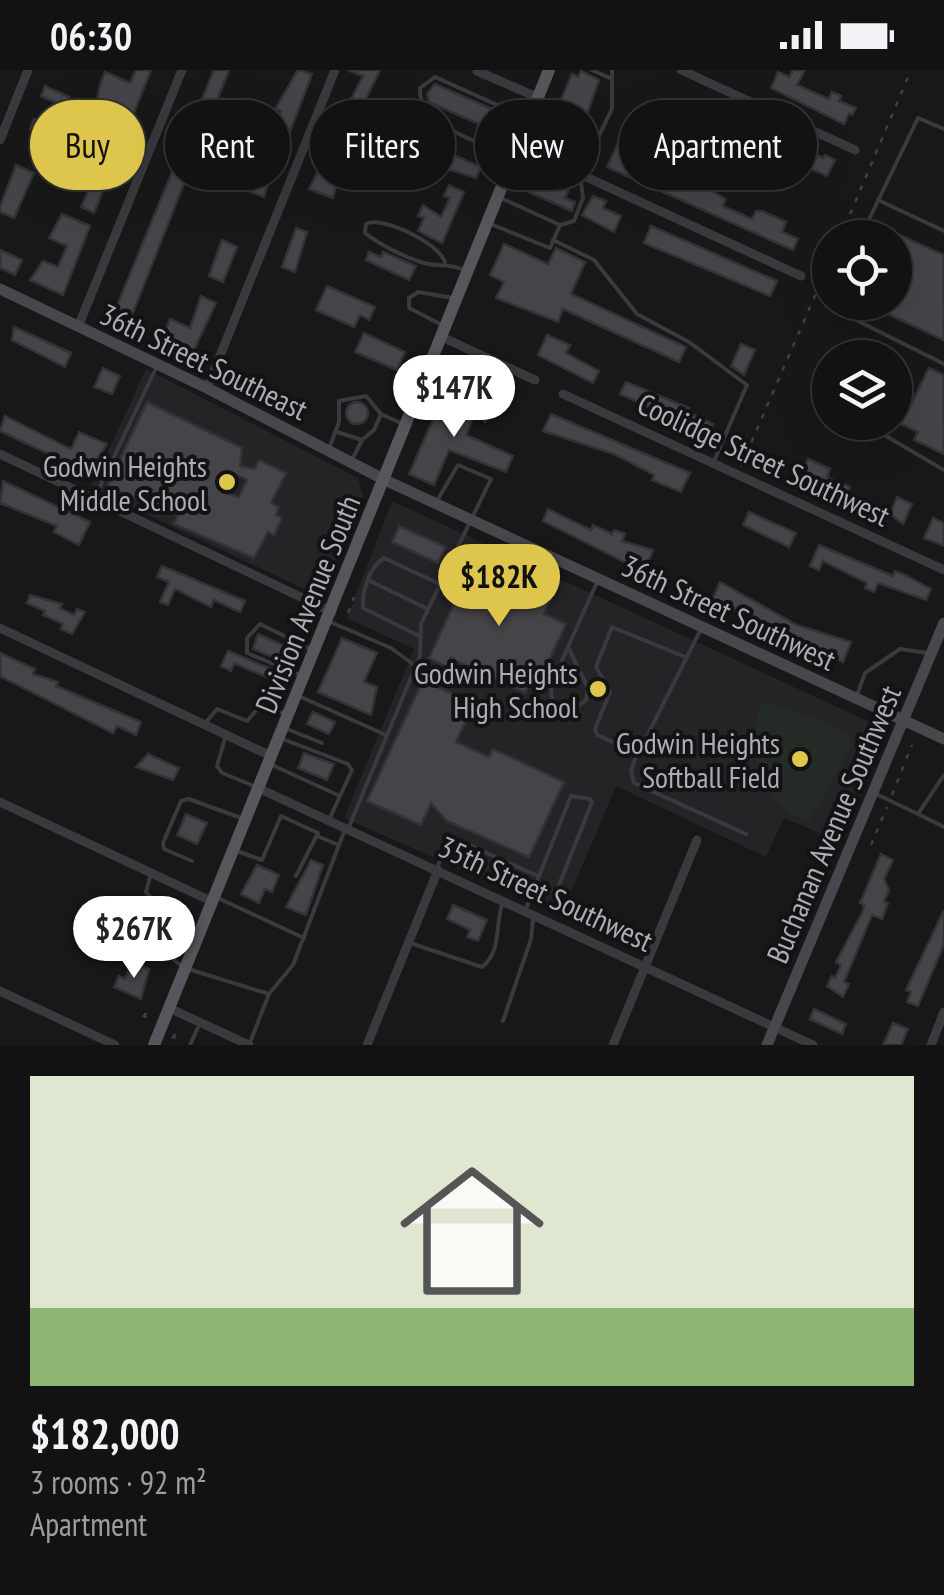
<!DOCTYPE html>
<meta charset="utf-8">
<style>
body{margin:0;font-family:"PT Sans Narrow",sans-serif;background:#1b1b1c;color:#f1f3f6;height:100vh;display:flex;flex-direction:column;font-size:38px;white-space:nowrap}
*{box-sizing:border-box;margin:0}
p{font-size:32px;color:#9c9ea0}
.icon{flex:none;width:55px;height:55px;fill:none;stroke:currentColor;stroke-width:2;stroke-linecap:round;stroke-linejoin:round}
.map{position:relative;height:975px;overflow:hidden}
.sheet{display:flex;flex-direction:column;background:#121213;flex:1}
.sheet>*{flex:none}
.banner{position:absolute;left:30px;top:30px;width:885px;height:90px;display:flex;gap:20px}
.controls{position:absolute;left:812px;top:150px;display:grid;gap:20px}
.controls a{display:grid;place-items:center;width:100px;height:100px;border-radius:50%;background:#121213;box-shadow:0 10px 40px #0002,0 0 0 2px #313233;font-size:50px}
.price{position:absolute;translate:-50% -85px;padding:0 22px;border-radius:35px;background:#fff;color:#222;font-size:32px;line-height:65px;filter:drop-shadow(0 2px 5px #0008)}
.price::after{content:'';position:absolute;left:50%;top:60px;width:30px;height:22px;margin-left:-15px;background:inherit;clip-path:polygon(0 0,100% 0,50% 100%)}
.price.current{background:#dec64c;color:#111}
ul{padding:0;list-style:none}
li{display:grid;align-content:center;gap:20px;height:530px;padding:0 30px}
li span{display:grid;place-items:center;height:310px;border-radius:0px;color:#555}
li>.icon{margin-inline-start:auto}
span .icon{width:180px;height:180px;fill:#fffc;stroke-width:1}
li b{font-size:42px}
.pill{padding:0 35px;border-radius:45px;background:#121213;box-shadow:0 10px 40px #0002,0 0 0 2px #313233;font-size:35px;line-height:90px}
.pill.current{background:#dec64c;color:#111}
.status{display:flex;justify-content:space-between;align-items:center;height:70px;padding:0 50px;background:#121213;direction:ltr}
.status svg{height:28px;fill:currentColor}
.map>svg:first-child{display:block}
</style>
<div class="status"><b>06:30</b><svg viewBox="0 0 49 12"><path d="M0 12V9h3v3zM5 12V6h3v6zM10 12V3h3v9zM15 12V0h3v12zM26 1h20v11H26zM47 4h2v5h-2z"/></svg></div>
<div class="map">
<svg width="944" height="975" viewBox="0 0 944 975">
<rect width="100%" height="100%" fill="#181819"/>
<g fill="#242426">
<path d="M146,299L358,408L363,425L321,527L91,418Z"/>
<path d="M392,431L887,660L841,772L784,748L766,787L616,716L562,844L344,748L414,579L347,548Z"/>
</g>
<path fill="#242b26" d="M763,631L816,648L848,664L852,675L808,753C760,729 741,682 763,631Z"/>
<g fill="#454549" stroke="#333235" stroke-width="2.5" fill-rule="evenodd">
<path d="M136,0H151L94,143L81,137L114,64L110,59L117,42L96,33L101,12L105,2L130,13Z"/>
<path d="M214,0H229L128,255L112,248Z"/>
<path d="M298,0L312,4L283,80L271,74L281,41L275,39Z"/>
<path d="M348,0H380L357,47L363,50L359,61L346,55L353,37L348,35L363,6Z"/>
<path d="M793,0H805L797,15L829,29L832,22L841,26L839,31L856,38L852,45L849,43L844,54L771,18L778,2L789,7Z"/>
<path d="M581,1L599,10L572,87L542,74L572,4L578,7Z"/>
<path d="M435,14L496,41L488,58L429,32L427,24Z"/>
<path d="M45,16L69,27L63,41L76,46L72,57L55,50L48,67L30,59L34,49L45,54L55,32L41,26Z"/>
<path d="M700,30L823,88L825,85L835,90L827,106L685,44L676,66L664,61L677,32L692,39Z"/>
<path d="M332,73L345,78L333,128L309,119Z"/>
<path d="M618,73L674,104L678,94L686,97V107L726,129L723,136L752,149L756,141H762L786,152L782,162L798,169L793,180L607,97Z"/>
<path d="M442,80L481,97L476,108L435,95Z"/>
<path d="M258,92L272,99L264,127L249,121Z"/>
<path d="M16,95L34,103L14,148L0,142V137Z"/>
<path d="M532,96L566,110L562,118L568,121L565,128L575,132L572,141L522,119Z"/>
<path d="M449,115L464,122L442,173L418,161L424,148L418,146L423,135L441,147L450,128L444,126Z"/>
<path d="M593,126L606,131L603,138L621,146L614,162L582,145Z"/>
<path d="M62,144L90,156L63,225L30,210L43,191L58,197L67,176L49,168Z"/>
<path d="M651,156L777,211L770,226L644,173Z"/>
<path d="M296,158L307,162L295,202L282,197Z"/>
<path d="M895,163L944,185V270L862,232H895Z"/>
<path d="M222,170L237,177L223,212L209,206Z"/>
<path d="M504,174L548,194L556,178L585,192L571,224L686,277L679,292L563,239L558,252L496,228L504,212L490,205Z"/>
<path d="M0,180L22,190L15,205L0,198Z"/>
<path d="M369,182L381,187L383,182L416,196L409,210L366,190Z"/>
<path d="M327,216L375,237L369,250L360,245L354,257L316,240Z"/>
<path d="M201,226L216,233L194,280L162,269L170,249L190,258Z"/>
<path d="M14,257L71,283L65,297L12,270Z"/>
<path d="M364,263L405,282L397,300L355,282Z"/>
<path d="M547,265L570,275L566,283L599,301L593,313L538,285Z"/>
<path d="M741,274L755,280L744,305L731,296Z"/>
<path d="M103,298L120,306L112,324L94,317Z"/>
<path d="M929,298L944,305V384L914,370L918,362L901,354Z"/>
<path d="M626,312L689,338L688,342L713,354L708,365L620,324Z"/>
<path d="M446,320L479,334L466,365L513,386L506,402L449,380L434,415L409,404Z"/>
<circle cx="357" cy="343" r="11"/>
<path d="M147,332L242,378L240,396L255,399L259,390L286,403L271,433L279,437L276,445L282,448L274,465L268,462L254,488L174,454L178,445L107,417ZM233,403L247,410L239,427L224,423Z"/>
<path d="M551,344L690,403L681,422L652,410L654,405L614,384L543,361Z"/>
<path d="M5,346L71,379L79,362L107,374L89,403L0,361Z"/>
<path d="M808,389L830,399L827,407L850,417L846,427L800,407Z"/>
<path d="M3,411L90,452L79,475L54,462L57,456L0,433Z"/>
<path d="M897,427L912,434L903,454L890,444Z"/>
<path d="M548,439L591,460L593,455L612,464L614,460L625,464L622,471L653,480L644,502L543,451Z"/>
<path d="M749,442L796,463L789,477L743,455Z"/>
<path d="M933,448L944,453V476L924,468Z"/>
<path d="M399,456L446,477L438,493L392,472Z"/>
<path d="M819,475L893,506L895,501L905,505L931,519L926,530L878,513L874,522L865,518L867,513L823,491L819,500L810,496Z"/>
<path d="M474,490L519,516L521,511L539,519L551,528L544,544L566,554L543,603L535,600L525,623L451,588L447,597L429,588Z"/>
<path d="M162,496L245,531L240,542L214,530L211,537L175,519L168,535L160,532L169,512L157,507Z"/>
<path d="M720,512L797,555L851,572L843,592L712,530Z"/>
<path d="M30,525L62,534L60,538L74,545L77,539L85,542L72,564L61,559L63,554L43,545L45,541L27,533Z"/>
<path d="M258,564L287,577L280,590L253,579Z"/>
<path d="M342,568L377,583L364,612L377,617L371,645L318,622Z"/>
<path d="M228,581L274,600L271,609L234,593L231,601L221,596Z"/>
<path d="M0,583L35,599L33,604L58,612L56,616L141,652L136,665L117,656L113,663L0,606Z"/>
<path d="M423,610L474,634L456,672L489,687L493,679L564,712L529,787L447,751L431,733L421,755L367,731Z"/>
<path d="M313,642L335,652L329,664L307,654Z"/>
<path d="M304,683L334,694L327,710L298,698Z"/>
<path d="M148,684L179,698L173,710L136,697Z"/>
<path d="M186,744L207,753L197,774L177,765Z"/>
<path d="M881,784L893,790L884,809L889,820L884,832L888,833L882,849L872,845L844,912L849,914L843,927L827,916L832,906L835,908L841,895L836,892L863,841L864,835L860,833Z"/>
<path d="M311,790L323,795L306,845L286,837Z"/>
<path d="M257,795L279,805L272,822L265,819L259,833L241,824Z"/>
<path d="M453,835L487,850L478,871L467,867L470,860L447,849Z"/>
<path d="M944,840V874L918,936L907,932L911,922L906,920Z"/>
<path d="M120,862L136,869L127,889L111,882Z"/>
<path d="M132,892L149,899L141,929L114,917L119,906L125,909Z"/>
<path d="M814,939L846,954L842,964L810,949Z"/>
<path d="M893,953L908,959L901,975H883Z"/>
</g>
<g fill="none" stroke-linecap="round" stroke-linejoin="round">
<g stroke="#3f4045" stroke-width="2.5" stroke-dasharray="5 8" stroke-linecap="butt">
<path d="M840,168L911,0"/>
<path d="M741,396L830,191"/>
<path d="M318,504L325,507L322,514"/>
<path d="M348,543L354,527"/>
<path d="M892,725L912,675"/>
<path d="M871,775L887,737"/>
<path d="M143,947L148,941L145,948"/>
<path d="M175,964L171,971L176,967"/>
</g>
<g stroke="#39393e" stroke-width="4">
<path d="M592,0L612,9"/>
<path d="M509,86C480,71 418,57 420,18L435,7L526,48"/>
<path d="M878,130L944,161"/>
<path d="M493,155L550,178L560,155L503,129"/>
<path d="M560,155L574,151L583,128L580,104L612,39V0"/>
<path d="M860,168L918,48L944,59"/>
<path d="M553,170L594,190L637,244L689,272L747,315L714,391"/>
<path d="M445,192C439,173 381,145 366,154L365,163C380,175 406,188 424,193C439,197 449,193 464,200"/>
<path d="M833,232L832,238L944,294"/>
<path d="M444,256L409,238V228L418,222L453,228"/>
<path d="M429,300L494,329L507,297"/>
<path d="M485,351L494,329"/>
<path d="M862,352L944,400"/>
<path d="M337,362L362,370L374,360L381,344"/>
<path d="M330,376L339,352V331L366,326L381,344L403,354"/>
<path d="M353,388L362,370"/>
<path d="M94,429L156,298"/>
<path d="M438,429L458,395L491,409L473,446"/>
<path d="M370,511L428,539"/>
<path d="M328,551L391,578L414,595"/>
<path d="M421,567L363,538C362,521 369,497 384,488L440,514"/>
<path d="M568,577L588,618L586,630L569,643L552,633L551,615L598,510"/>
<path d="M685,587L612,557L596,597L610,622L595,659L597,665L635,682L640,680L700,561"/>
<path d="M300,605L247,583V568L260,554L311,579"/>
<path d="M301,627L386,665"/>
<path d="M856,628L865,603L900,579L927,583"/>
<path d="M207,651L217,639L247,651L260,636L284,643"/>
<path d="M287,659L322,673"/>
<path d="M226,665L217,696L222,703L254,716"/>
<path d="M280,668L348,694L352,700L329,750"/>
<path d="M638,681L631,700L634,713L746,764"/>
<path d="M272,695L340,726"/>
<path d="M874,723L918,744L944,705"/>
<path d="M918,744L944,757"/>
<path d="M348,759L420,586L421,554L469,454"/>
<path d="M317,766L339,775"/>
<path d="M237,781L262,790L281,746L318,763L296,806"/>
<path d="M192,791L164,779L163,773L181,731L189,729L241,748"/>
<path d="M436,799L447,777L462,772L538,806"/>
<path d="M151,803L146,822L164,843L160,880L185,898L269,924"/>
<path d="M218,828L304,868"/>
<path d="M525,841L571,726L590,729L592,732L557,820L533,824"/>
<path d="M410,873L482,897C502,881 495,855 502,835"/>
<path d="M503,951L531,869L533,850"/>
<path d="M190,975L200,953"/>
<path d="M249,975L269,924L293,895L344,762"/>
</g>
<g stroke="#39393e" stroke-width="9">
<path d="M681,0L855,80"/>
<path d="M477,1L539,28"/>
<path d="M0,70L28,0"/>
<path d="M519,76L801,206"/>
<path d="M78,257L182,0"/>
<path d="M442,267L535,310"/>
<path d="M207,318L335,0"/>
<path d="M563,324L944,500"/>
<path d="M0,384L332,542"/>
<path d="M0,558L271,686"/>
<path d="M258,718L813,975"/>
<path d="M0,732L211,831"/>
<path d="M0,921L115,975"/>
<path d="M169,938L249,975"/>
<path d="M367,975L438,800"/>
<path d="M613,975L697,770"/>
<path d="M931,975L944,942"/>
</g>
<g stroke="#47484e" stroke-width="11">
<path d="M0,219L207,318L385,410L944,669"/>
<path d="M767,975L944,553"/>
</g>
<path stroke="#56565d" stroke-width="12" d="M154,975L549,0"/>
</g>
<g fill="#dec64c" stroke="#131314" stroke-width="4">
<circle cx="227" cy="412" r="10"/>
<circle cx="598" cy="619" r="10"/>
<circle cx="800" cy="689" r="10"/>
</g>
<g text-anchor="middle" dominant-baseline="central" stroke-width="8" stroke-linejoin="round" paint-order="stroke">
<g font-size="30" fill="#acadb8" stroke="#131314">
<text transform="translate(204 291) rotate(26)">36th Street Southeast</text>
<text transform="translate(764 389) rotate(25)">Coolidge Street Southwest</text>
<text transform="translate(307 534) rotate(-68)">Division Avenue South</text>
<text transform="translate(729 542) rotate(25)">36th Street Southwest</text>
<text transform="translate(833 754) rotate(-67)">Buchanan Avenue Southwest</text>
<text transform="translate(546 823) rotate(25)">35th Street Southwest</text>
</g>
<g font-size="30" fill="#acadb8" stroke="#131314" text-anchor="end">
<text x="207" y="395">Godwin Heights<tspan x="207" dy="34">Middle School</tspan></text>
<text x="578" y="602">Godwin Heights<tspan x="578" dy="34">High School</tspan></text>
<text x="780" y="672">Godwin Heights<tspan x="780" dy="34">Softball Field</tspan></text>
</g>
</g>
</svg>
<div class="controls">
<a><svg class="icon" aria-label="locate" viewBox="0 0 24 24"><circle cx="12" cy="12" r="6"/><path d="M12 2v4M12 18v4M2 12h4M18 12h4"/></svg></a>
<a><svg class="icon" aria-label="layers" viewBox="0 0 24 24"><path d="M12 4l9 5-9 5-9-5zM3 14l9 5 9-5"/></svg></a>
</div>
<b class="price" style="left:454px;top:370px">$147K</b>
<b class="price current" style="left:499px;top:559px">$182K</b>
<b class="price" style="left:134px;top:911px">$267K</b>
<div class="banner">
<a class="pill current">Buy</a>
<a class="pill">Rent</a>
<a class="pill">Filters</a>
<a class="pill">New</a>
<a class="pill">Apartment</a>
</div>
</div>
<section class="sheet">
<ul>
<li><span style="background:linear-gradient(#dfe7d0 75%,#8fb573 0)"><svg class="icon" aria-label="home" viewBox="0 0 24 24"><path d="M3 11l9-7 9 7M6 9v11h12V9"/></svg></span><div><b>$182,000</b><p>3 rooms · 92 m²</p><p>Apartment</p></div></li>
</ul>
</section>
